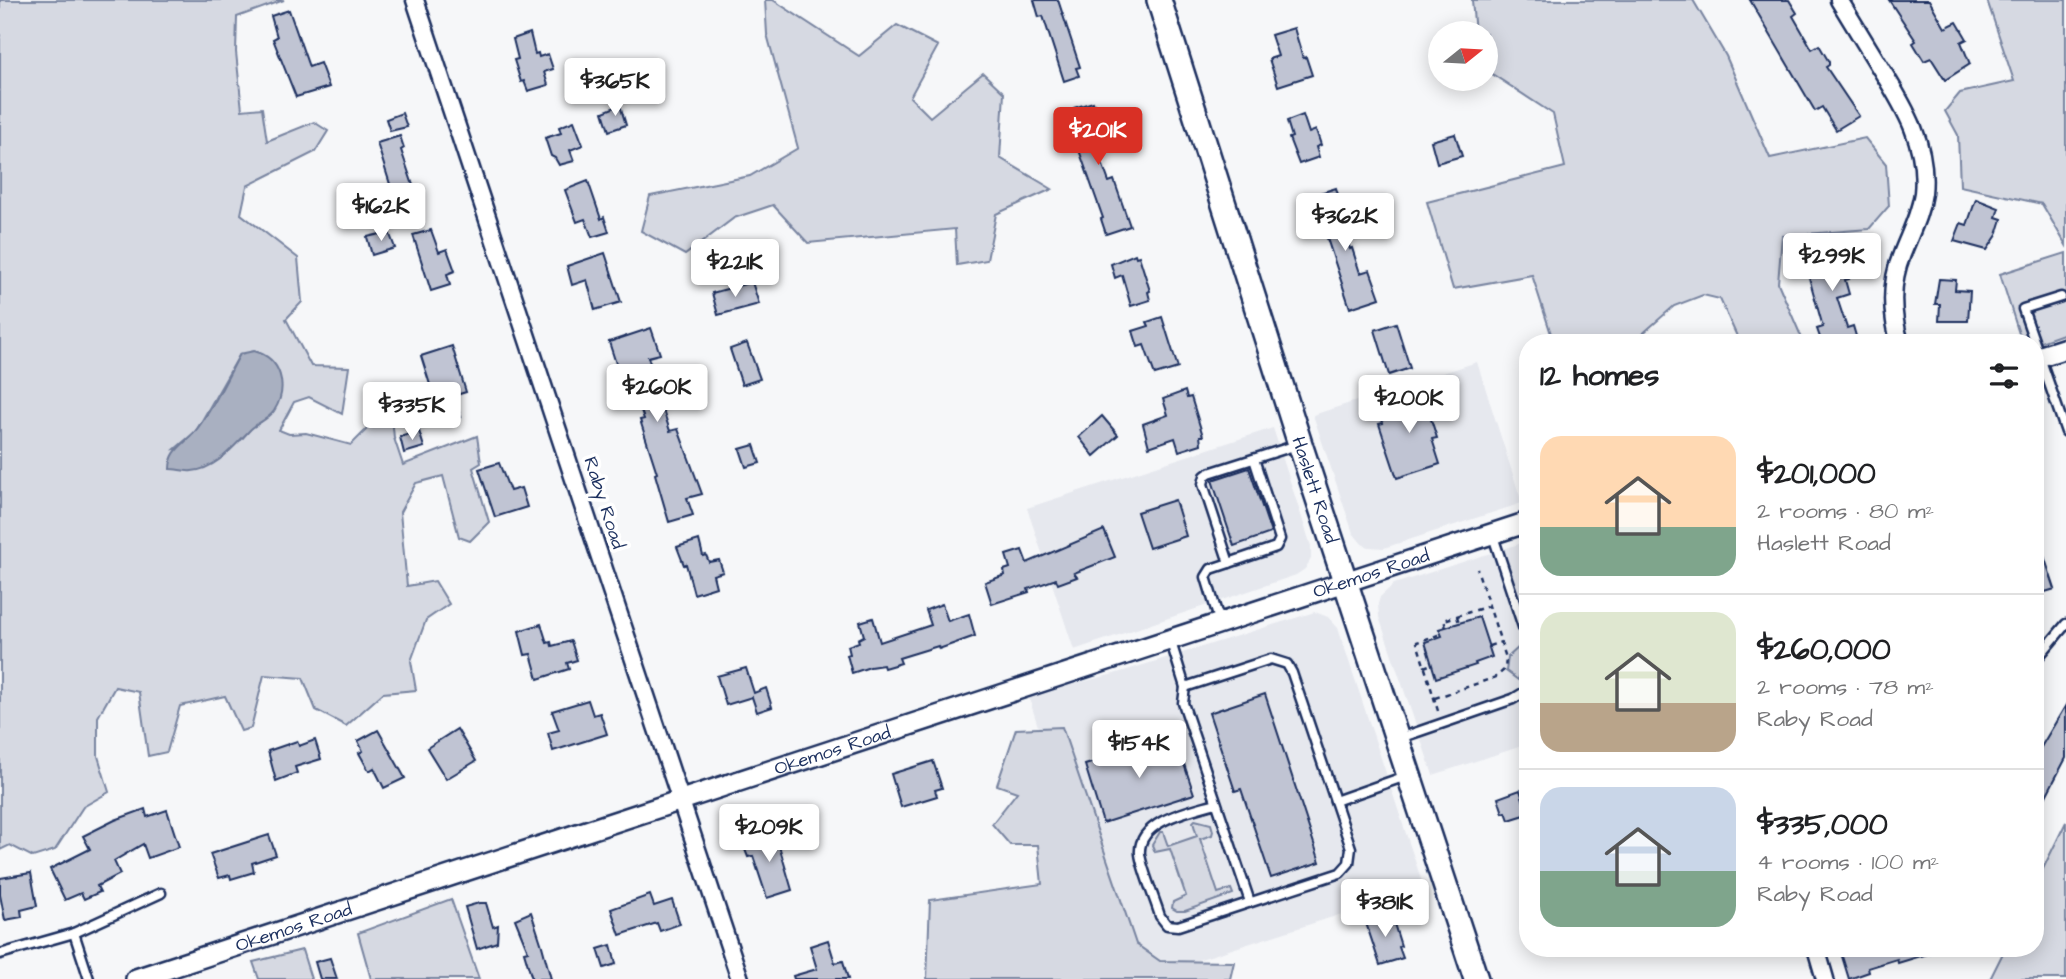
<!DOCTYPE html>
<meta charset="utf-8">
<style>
body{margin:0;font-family:"Architects Daughter",sans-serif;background:#f2f2f2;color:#202124;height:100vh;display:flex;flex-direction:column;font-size:26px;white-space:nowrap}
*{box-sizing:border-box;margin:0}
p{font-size:23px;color:#757577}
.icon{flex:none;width:38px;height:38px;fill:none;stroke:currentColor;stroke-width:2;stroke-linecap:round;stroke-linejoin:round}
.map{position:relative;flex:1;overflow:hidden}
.details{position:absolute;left:1519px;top:334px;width:525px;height:623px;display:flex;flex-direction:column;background:#fff;border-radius:28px;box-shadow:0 4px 18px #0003}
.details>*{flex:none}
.needle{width:46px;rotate:72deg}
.fabs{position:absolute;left:1428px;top:21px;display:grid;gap:14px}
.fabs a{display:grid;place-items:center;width:70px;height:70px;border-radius:50%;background:#fff;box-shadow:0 4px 18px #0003;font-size:35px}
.price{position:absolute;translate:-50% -60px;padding:0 16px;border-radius:7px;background:#fff;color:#222;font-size:23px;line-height:46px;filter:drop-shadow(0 2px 4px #0008)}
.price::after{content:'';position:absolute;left:50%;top:42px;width:21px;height:16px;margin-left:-10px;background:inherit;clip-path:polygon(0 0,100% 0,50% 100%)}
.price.selected{background:#d93025;color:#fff}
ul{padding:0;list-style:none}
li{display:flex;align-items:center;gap:21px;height:175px;padding:0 21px}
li+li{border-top:2px solid #e0e0e0}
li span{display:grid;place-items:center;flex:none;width:196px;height:140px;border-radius:21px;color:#555}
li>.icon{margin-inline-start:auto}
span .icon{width:84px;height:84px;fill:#fffc;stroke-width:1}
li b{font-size:30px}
h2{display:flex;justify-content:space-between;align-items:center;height:84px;padding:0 21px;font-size:30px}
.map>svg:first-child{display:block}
</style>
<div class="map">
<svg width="2066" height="979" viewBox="0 0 2066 979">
<rect width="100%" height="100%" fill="#f6f7f9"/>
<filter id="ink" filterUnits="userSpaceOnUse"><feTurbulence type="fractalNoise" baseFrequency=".0143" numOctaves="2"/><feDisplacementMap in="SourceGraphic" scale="14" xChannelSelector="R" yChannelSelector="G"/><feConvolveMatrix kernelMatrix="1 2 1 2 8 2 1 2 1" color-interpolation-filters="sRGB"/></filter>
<g filter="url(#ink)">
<g fill="#e6e8ee">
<path d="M1477,362L1522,503L1384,548L1369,547L1362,544L1353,533L1313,415Z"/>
<path d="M1273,428L1311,546V559L1305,569L1296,575L1074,650L1027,508Z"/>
<path d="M1528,541V744L1433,775L1379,617L1378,604L1380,597L1394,584Z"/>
<path d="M1315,612L1328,617L1338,628L1424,888L1138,979H1119L1028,695L1114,674Z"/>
</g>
<g fill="#d6d9e2" stroke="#7884a0" stroke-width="2" fill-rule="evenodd">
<path d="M0,0H284L237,17L236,52L242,110L262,108L267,141L314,122L328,131L315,152L247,186L241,214L298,258L302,302L286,319L311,366L349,367L342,414L309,397L294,402L279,430L289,434L306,433L351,445L391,405L394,438L403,465L477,436L481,463L473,468L489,522L470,541L459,537L443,476L416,483L400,512L407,586L435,581L449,604L426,620L411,661L416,690L383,693L346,726L316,710L303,678L264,675L251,728L241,731L225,696L180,706L167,752L148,756L139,692L115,687L98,717V756L109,792L83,807L55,850L33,857L10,845L0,850ZM240,354L262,421L251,428L241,440L175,449L196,431Z"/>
<path d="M765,0H773L859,56L897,25L938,46L910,97L930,117L983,73L1004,93L1000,158L1052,189L996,214L987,260L957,265L955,229L808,243L773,205L734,218L685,255L641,231L650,196L750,176L798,148L767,34Z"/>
<path d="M1472,0H1693L1726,56L1770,158L1865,138L1886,164L1889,206L1869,229L1782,236L1778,283L1804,343H1740L1720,299L1703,295L1674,306L1632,343H1554L1532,275L1453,289L1427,202L1565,167L1553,114L1486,70V33H1475Z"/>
<path d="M1987,0H2066V245L2042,204L1960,186L1958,135L1945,111L1960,93L2014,81Z"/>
<path d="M2066,253V333L2035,344L2022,343L2000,274Z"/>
<path d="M1519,647L1525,662L1518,680L1506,671L1508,657Z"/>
<path d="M1062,727L1136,944L1160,961L1234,962L1230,979H927L930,900L1042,884L1038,845H1010L992,824L1017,792L997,785L1016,729Z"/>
<path d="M1195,820L1211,824L1213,831L1212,835L1200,839L1218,893L1231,889L1233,894L1185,911H1177L1172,908L1173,902L1186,896L1170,849L1155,852L1152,845L1160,832H1163L1168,846L1197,836L1193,822Z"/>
<path d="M2066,822V979H1990L2005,949L2035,948V885Z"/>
<path d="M451,899L479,979H371L358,933Z"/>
<path d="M302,950L311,979H259L253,962Z"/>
</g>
<path fill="#a9b0c1" stroke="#707c99" stroke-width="2" d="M254,351C281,358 289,387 274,411C268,420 256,423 249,431C233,447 216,469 192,471C185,472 177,469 170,469C170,451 182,446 193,434C212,411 226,380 240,354Z"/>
<g fill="#c0c4d3" stroke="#1b2f5e" stroke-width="2">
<path d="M1034,0H1058L1080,67L1076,68L1079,76L1064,81L1043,16L1039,17Z"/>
<path d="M1750,0H1789L1797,13L1793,16L1812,49L1819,45L1829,62V65L1826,67L1859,116L1836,130L1822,107L1815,111Z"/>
<path d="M1889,0H1929L1945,28L1957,22L1967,39L1961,42L1970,64L1945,80L1931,58L1924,61L1913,43L1916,41Z"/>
<path d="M289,10L309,67L320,63L329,87L296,97L273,39L277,37L271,16Z"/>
<path d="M1294,28L1303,58L1306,57L1312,75L1278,86L1269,59L1278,56L1271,35Z"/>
<path d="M530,33L535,54L538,53L539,57L548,54L553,69L544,72L548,85L528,91L524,81L521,82L514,60L518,59L513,39Z"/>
<path d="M1093,102L1105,138L1094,141L1109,182L1114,180L1130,226L1106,234L1101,219L1103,218L1067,116L1076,113L1074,108Z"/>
<path d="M620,105L626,125L609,131L603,112Z"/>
<path d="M402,113L407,127L390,131L386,119Z"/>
<path d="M1303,115L1309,133L1316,130L1321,145L1316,147L1319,157L1299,164L1289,138L1292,137L1287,121Z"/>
<path d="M574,121L583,145L570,150L574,161L559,165L555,158L551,156L545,138L561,133L559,127Z"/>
<path d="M1455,134L1462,156L1437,163L1431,141Z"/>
<path d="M400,136L404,148L401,150L416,194L395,200L377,143Z"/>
<path d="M588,181L601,219L604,217L609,232L592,237L585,219L577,222L565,190Z"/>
<path d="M1336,188L1342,208L1338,209L1350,249L1352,248L1360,273L1370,270L1380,298L1350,308L1316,205L1320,204L1317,194Z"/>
<path d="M1976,199L1999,208L1996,217L2002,219L1997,235L1987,250L1954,241L1961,223L1967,225Z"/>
<path d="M431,230L439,252L447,249L455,271L447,274L450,285L431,291L413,235Z"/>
<path d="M389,232L395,248L372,255L367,237Z"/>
<path d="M1849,246L1855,266L1846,269L1849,279L1845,280L1849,294L1837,298L1847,328L1853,326L1858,343H1822L1817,329L1823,327L1804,260Z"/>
<path d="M605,253L621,302L595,310L587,280L572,285L567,266Z"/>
<path d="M1135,254L1136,257L1139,256L1150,291L1148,292L1150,300L1131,306L1122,275L1115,278L1111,264Z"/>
<path d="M1939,279L1956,280L1955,290L1970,291L1968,321H1939L1940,304H1935Z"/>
<path d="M752,282L759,304L718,315L712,293Z"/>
<path d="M1162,317L1178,368L1155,375L1144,345L1138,347L1133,331L1149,326L1147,322Z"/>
<path d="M1396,323L1410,368L1389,375L1375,330Z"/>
<path d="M651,328L660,354L648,357L654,375L652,376L670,431L678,429L702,494L687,498L693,515L669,522L655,474L657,473L640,420L644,419L631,383L623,385L609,342Z"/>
<path d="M747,343L760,379L742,385L730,349Z"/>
<path d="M452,346L466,392L453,396L461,417L442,423L421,356Z"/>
<path d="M1185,391L1187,398L1191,397L1203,436H1200L1201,444L1179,451L1175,438L1149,447L1143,424L1168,415L1163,399Z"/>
<path d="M1422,391L1437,438L1432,439L1440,464L1397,478L1379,424L1383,423L1380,412L1391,409L1388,402Z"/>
<path d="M1102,416L1118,435L1094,456L1079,437Z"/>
<path d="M419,431L424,447L404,453L400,437Z"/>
<path d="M754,445L760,463L746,467L740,449Z"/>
<path d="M499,463L510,491L521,488L527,507L495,517L479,469Z"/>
<path d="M1249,468L1271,533L1234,546L1212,480Z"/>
<path d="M1175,500L1186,536L1149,548L1137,512Z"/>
<path d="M1104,530L1115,557L1074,573L1077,577L1058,584L1056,579L1028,589L1029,592L992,604L985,582L1005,575L1004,570L1010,568L1006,555L1022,550L1027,563Z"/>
<path d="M2035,538H2038L2055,589L2035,595Z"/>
<path d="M699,540L703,556L706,555L709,562L719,560L723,572L713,575L716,587L694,594L686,564L684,565L677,547Z"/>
<path d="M942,604L948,621L969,614L975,636L939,649L938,646L899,658L901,663L884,668L883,665L870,667L852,673L847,655L850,654L848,646L859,642L858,639L864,636L860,622L873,618L880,642L931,625L926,610Z"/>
<path d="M1479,617L1492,657L1475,663L1476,665L1436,678L1425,642L1442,636L1439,629Z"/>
<path d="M541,624L547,643L551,642L552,646L571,641L577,660L567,663L569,669L538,679L531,654L525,655L519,631Z"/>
<path d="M746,668L754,693L766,688L772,707L757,712L752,697L726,705L717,676Z"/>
<path d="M1265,694L1320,862L1271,878L1241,789L1235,791L1209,713Z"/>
<path d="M588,700L593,715L600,713L607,734L553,751L548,733L559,730L552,711Z"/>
<path d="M2066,705V758L2035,817V757Z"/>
<path d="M457,729L476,761L446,779L427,748Z"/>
<path d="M378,730L405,778L384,788L374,768L369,771L359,753L363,751L358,741Z"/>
<path d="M1175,737L1194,794L1103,823L1085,765Z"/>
<path d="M315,740L321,759L295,767L297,773L276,781L268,751L297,741L299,746Z"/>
<path d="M933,761L942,788L935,790L937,796L901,807L891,774Z"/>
<path d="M1520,790L1528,814L1509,820L1506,812L1503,813L1498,798Z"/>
<path d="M145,809L147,817L167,810L179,847L148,858L143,844L114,861L120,874L97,886L100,892L84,899L81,893L65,900L50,869L90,849L83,836L115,820Z"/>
<path d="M775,832L792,890L767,898L753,856L748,857L742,842Z"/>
<path d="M269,835L276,855L252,863L254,872L231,879L230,875L219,878L210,854Z"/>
<path d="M31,873L37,906L21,910L22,917L5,920L0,895V878Z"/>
<path d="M650,895L654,906L672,900L680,924L660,931L657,923L620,935L611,909Z"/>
<path d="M479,903H486L493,927L498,925L497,942L477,949L465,907Z"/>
<path d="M531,912L542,946L551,979H532L524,952L528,951L515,919Z"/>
<path d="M1391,914L1401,946L1399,947L1403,958L1380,965L1366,923Z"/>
<path d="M828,940L835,963L843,961L848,979H794L793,976L817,969L810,946Z"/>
<path d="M611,945L616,964L604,968L598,949Z"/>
<path d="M1855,948H1933L1934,952L1898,963L1897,959L1868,968L1869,972L1849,979L1841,953Z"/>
<path d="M330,958L337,979H320L315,962Z"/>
</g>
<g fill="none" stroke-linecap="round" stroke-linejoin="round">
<defs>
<g id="service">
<path d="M2061,297L2023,309L2066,432"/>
<path d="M1492,533L1528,642"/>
<path d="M1229,563L1276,547L1280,539L1254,459"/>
<path d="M1220,623L1206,577L1211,569L1229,563L1203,484L1205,476L1209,473L1297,445"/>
<path d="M1170,639L1185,687L1183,703L1250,902"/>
<path d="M2035,661L2066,624"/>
<path d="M1185,687L1271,659L1287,664L1292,673L1351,848L1349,863L1340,873L1178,926L1167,925L1160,916C1155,899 1142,870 1140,854C1137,820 1193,810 1216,803"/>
<path d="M1400,738L1513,699L1528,690"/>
<path d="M1335,801L1406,776"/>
<path d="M0,954L74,933"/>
<path d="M89,979L74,933L161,893"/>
</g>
<g id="minor">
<path d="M415,0L740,979"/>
<path d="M1839,0C1853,23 1867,46 1881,69C1905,108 1928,145 1923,193C1920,215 1910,233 1902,254C1890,283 1891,313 1900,343"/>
<path d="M1816,948L1825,979"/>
</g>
<g id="tertiary">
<path d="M2035,358L2066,348"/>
<path id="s1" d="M136,979L1528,522"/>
</g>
<g id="secondary">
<path id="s2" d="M1159,0L1300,444L1476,979"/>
</g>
</defs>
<use href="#service" stroke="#1b2f5e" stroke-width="13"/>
<use href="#minor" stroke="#1b2f5e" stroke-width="21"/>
<use href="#tertiary" stroke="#1b2f5e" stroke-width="24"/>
<use href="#secondary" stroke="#1b2f5e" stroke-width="28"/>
<g stroke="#1b2f5e" stroke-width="2.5" stroke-dasharray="5 5" stroke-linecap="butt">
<path d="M1457,616L1459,623"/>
<path d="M1446,627L1444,620L1489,606"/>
<path d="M1489,646L1501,642"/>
<path d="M1424,667L1432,664"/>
<path d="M1435,698L1496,677L1505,669L1506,658L1477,569"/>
<path d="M1438,711L1417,642L1441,634"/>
</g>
<use href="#service" stroke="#fff" stroke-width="8"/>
<use href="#minor" stroke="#fff" stroke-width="16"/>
<use href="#tertiary" stroke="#fff" stroke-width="19"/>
<use href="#secondary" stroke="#fff" stroke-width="23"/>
</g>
</g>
<g text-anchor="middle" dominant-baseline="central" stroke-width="7" stroke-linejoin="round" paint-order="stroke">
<g font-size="19" fill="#1b2f5e" stroke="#fff">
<text stroke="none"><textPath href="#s2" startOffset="514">Haslett Road</textPath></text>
<text transform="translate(604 503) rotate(72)">Raby Road</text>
<text stroke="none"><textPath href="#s1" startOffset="1300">Okemos Road</textPath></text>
<text stroke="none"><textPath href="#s1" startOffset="733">Okemos Road</textPath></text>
<text stroke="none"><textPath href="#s1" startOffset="166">Okemos Road</textPath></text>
</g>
</g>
</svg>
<div class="fabs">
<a><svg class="needle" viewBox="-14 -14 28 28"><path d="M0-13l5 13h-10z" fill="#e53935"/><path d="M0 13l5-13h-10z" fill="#757577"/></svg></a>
</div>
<b class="price" style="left:615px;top:118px">$365K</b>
<b class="price selected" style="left:1098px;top:167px">$201K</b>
<b class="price" style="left:381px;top:243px">$162K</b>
<b class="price" style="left:1345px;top:253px">$362K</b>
<b class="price" style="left:1832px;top:293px">$299K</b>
<b class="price" style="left:735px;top:299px">$221K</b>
<b class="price" style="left:657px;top:424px">$260K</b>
<b class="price" style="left:1409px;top:435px">$200K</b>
<b class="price" style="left:412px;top:442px">$335K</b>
<b class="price" style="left:1139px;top:780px">$154K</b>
<b class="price" style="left:769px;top:864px">$209K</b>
<b class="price" style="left:1385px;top:939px">$381K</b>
<section class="details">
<h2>12 homes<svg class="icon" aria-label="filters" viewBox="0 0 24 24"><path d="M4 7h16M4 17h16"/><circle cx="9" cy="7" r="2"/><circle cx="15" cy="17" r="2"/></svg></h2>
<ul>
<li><span style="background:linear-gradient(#ffd9b3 65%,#7fa58c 0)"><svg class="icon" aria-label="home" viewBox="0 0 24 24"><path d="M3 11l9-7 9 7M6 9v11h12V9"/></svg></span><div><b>$201,000</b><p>2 rooms · 80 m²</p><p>Haslett Road</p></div></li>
<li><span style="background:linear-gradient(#dfe7d0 65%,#b9a48a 0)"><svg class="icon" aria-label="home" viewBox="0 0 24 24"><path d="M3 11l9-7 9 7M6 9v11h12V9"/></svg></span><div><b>$260,000</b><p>2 rooms · 78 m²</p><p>Raby Road</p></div></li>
<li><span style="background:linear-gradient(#c9d6e8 60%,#7fa58c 0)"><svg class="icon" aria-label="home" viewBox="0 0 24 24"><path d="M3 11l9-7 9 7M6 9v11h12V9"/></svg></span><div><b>$335,000</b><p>4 rooms · 100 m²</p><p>Raby Road</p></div></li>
</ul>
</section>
</div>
